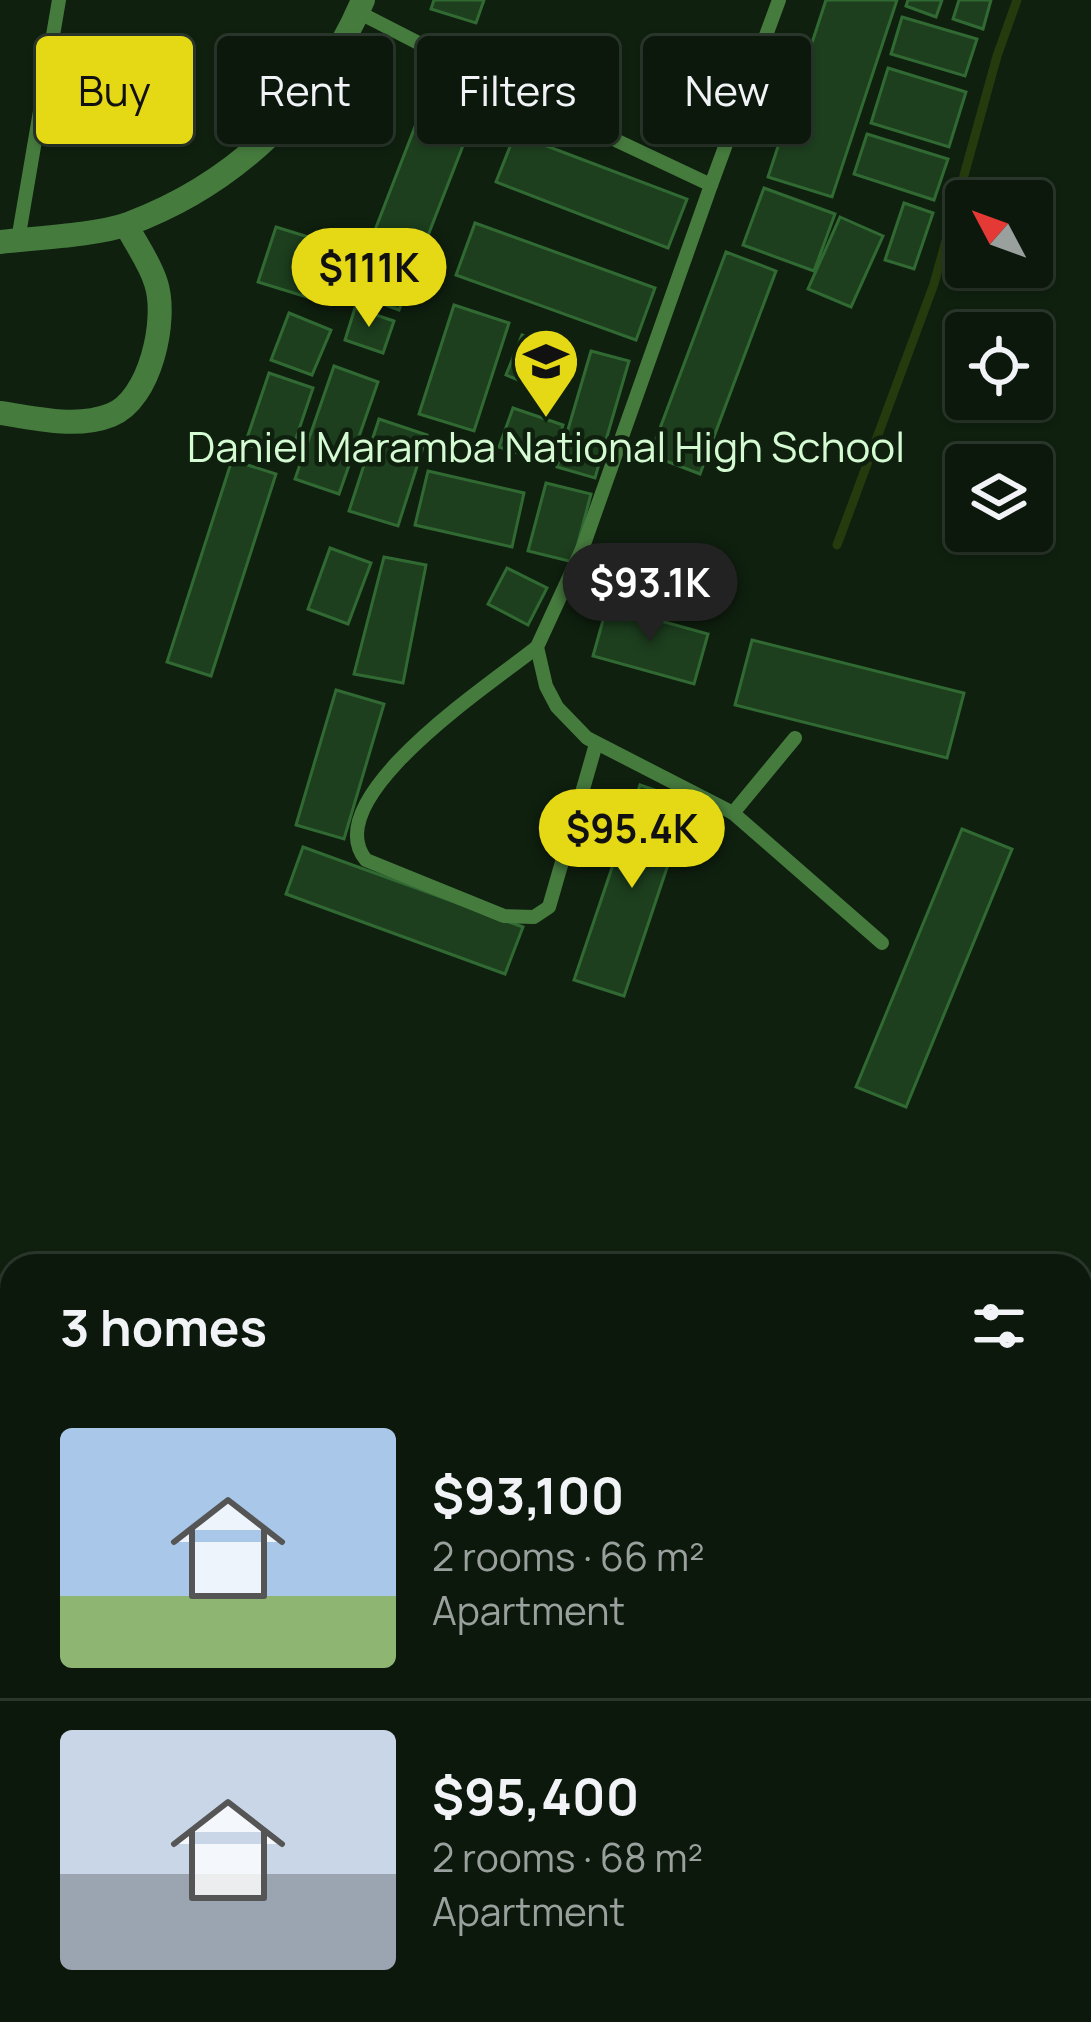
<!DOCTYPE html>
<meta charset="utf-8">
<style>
body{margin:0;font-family:Manrope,sans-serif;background:#192519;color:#f1f3f6;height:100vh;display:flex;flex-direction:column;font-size:45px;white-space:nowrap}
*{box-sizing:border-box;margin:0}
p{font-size:39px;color:#9aa09d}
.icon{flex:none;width:66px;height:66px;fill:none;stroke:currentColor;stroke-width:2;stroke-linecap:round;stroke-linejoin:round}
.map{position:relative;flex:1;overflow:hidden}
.panel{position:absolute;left:0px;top:1254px;width:1092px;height:768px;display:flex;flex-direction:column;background:#0b180b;border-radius:36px 36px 0 0;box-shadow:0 3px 9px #0004,0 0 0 3px #2b372c}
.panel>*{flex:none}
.guide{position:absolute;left:36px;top:36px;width:1020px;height:108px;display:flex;gap:24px}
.needle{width:78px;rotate:311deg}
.fabs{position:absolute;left:945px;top:180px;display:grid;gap:24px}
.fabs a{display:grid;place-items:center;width:108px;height:108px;border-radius:12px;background:#0b180b;box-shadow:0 3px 9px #0004,0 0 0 3px #2b372c;font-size:60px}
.price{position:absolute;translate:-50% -102px;padding:0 27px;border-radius:42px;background:#e5d815;color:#111;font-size:39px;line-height:78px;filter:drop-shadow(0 3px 6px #0008)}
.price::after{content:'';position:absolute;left:50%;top:72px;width:36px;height:27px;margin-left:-18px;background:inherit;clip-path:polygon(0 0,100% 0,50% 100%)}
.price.selected{background:#222;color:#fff}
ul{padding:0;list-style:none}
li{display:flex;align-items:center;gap:36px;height:300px;padding:0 60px}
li+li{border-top:3px solid #2b372c}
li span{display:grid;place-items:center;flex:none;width:336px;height:240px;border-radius:12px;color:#555}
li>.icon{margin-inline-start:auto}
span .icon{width:144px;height:144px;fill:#fffc;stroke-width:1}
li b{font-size:51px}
h2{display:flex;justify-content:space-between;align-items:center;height:144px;padding:0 60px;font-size:51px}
.pill{padding:0 42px;border-radius:12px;background:#0b180b;box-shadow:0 3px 9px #0004,0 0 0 3px #2b372c;font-size:42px;line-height:108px}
.pill.selected{background:#e5d815;color:#111}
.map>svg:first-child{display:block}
</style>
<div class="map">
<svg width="1091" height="2022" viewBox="0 0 1091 2022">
<rect width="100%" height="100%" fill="#0f200f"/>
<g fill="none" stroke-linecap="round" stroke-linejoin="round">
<path stroke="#253b0e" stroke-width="9" d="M837,545L934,284L997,56L1017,0"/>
</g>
<g fill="#1d3f1e" stroke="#316933" stroke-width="3">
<path d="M434,0H484L476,23L431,9Z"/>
<path d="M826,0H897L832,197L768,177Z"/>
<path d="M908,0H942L936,17L906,6Z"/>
<path d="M959,0H991L983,29L953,19Z"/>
<path d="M902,17L977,39L965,76L891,54Z"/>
<path d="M888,68L966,92L949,147L871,123Z"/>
<path d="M437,70L485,89L399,310L351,292Z"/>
<path d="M515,134L687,199L668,248L496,182Z"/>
<path d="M867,134L948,159L934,200L854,174Z"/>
<path d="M764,188L835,214L814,271L743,245Z"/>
<path d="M904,203L933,213L914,269L885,260Z"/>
<path d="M840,217L883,236L851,307L808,289Z"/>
<path d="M475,223L655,288L636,340L456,275Z"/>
<path d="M276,227L344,248L326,303L258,282Z"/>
<path d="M726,252L776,271L700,474L650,455Z"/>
<path d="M454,305L509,323L474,431L419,414Z"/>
<path d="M355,308L394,321L383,353L345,340Z"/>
<path d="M289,313L331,330L312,375L271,360Z"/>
<path d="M522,335L565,351L549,392L506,375Z"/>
<path d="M591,351L629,361L595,478L557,467Z"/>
<path d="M334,366L378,382L339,494L295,479Z"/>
<path d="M269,373L313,388L289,459L245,444Z"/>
<path d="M513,408L563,425L550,464L499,447Z"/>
<path d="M379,419L427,435L398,526L349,511Z"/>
<path d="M232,460L276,474L211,676L167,662Z"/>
<path d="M428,471L524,493L512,547L415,525Z"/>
<path d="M546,483L591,494L573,562L528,551Z"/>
<path d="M330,548L371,563L348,624L308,609Z"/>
<path d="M384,557L426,565L403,683L354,674Z"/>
<path d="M507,568L547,588L528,625L488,604Z"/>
<path d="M607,606L708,634L694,684L593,656Z"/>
<path d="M752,640L964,693L947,758L735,705Z"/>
<path d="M336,690L384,704L344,839L296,825Z"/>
<path d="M640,785L689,802L624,996L574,980Z"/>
<path d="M962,829L1012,849L906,1107L856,1087Z"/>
<path d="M303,847L523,927L505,974L286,894Z"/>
</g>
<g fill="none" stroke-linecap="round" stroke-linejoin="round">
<g stroke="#467b3e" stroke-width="14">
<path d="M358,12L524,97L711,185L779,0"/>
<path d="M711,185L583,547L537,647L546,686L557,707L587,738L733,813L882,943"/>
<path d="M18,240L59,0"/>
<path d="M537,647C495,681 315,798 366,860L504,916L534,917L549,907L596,744"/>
<path d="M733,813L795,738"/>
</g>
<g stroke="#467b3e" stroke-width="24">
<path d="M0,242C35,238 97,235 128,224C234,185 320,103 363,0"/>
<path d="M0,413C36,418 76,429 111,415C150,400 168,320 156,283C150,263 136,244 126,225"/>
</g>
</g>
<defs>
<symbol id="school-pin" viewBox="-11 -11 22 30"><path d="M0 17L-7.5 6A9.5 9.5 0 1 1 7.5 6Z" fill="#e5d815" stroke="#0f200f"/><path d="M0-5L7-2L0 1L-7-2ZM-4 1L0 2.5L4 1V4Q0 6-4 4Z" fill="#111"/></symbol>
</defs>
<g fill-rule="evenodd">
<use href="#school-pin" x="508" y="323" width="76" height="104"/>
</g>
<g text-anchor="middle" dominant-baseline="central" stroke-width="9" stroke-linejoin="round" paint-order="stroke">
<g font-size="42" fill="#d4fbd2" stroke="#0f200f">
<text x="546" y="446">Daniel Maramba National High School</text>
</g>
</g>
</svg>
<div class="fabs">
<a><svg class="needle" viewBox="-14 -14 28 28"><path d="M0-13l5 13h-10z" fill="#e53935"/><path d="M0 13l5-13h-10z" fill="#9aa09d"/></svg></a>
<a><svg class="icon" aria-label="locate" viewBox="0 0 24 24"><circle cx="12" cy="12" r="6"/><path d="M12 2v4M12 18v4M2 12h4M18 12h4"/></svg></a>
<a><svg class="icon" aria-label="layers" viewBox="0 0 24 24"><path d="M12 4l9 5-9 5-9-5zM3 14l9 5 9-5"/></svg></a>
</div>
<b class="price" style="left:369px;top:330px">$111K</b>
<b class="price selected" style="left:650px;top:645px">$93.1K</b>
<b class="price" style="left:632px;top:891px">$95.4K</b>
<div class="guide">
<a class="pill selected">Buy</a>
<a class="pill">Rent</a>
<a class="pill">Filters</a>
<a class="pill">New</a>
</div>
<section class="panel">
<h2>3 homes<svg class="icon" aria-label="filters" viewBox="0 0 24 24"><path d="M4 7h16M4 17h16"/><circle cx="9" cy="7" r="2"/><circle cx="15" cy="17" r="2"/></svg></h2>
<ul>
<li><span style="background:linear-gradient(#a9c7e8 70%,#8fb573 0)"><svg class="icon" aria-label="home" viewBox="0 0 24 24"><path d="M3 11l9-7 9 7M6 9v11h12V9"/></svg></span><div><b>$93,100</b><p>2 rooms · 66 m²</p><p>Apartment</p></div></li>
<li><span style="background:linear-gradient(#c9d6e8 60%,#9aa5b1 0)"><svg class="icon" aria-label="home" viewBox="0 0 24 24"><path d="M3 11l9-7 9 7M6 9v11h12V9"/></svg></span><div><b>$95,400</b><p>2 rooms · 68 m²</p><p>Apartment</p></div></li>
</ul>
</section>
</div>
